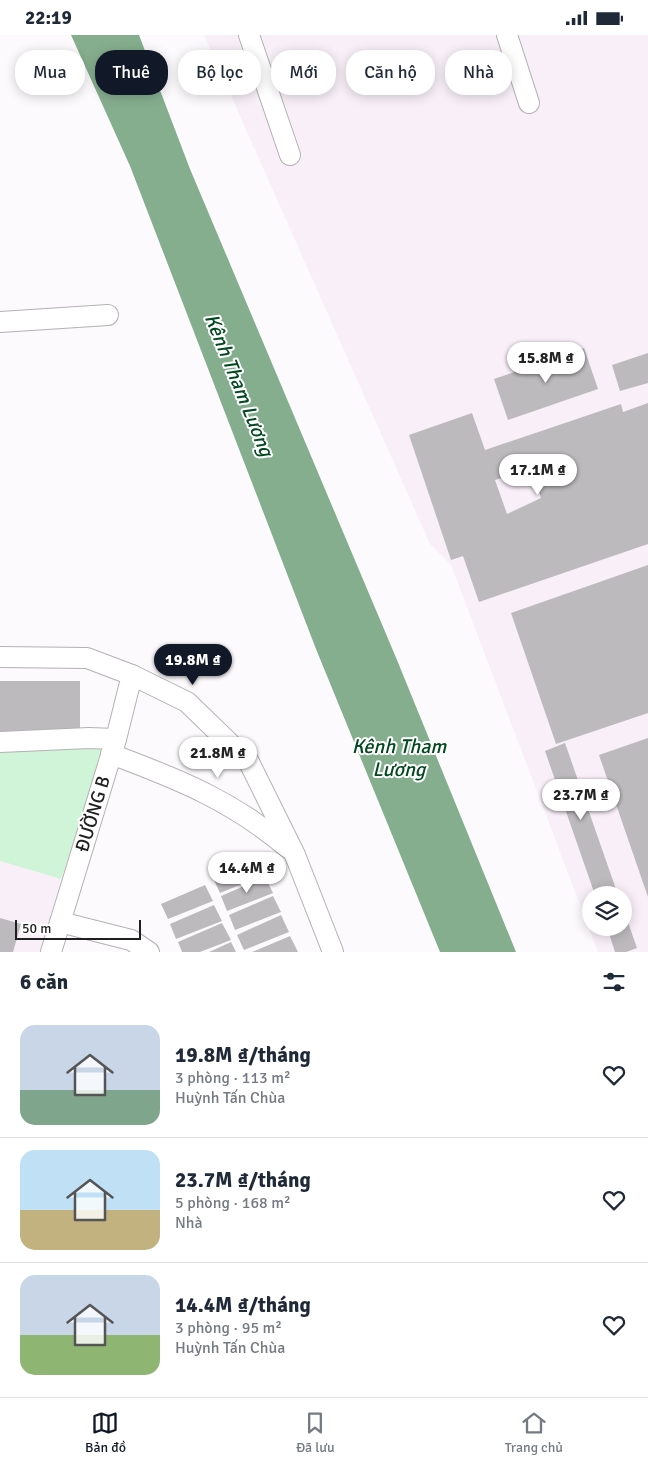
<!DOCTYPE html>
<html lang="vi">
<meta charset="utf-8">
<style>
body{margin:0;font-family:Signika,sans-serif;background:#f2f2f3;color:#1f2937;height:100vh;display:flex;flex-direction:column;font-size:19px;white-space:nowrap}
*{box-sizing:border-box;margin:0}
p{font-size:16px;color:#747a83}
.icon{flex:none;width:28px;height:28px;fill:none;stroke:currentColor;stroke-width:2;stroke-linecap:round;stroke-linejoin:round}
.map{position:relative;height:917px;overflow:hidden}
.side{display:flex;flex-direction:column;background:#fff;flex:1}
.side>*{flex:none}
.guide{position:absolute;left:15px;top:15px;width:619px;height:45px;display:flex;gap:10px}
.controls{position:absolute;left:582px;top:851px;display:grid;gap:10px}
.controls a{display:grid;place-items:center;width:50px;height:50px;border-radius:50%;background:#fff;box-shadow:0 2px 12px #0003;font-size:25px}
.scale{position:absolute;left:15px;bottom:12px;width:126px;box-sizing:border-box;padding-left:5px;border:2px solid #201f20;border-top:0;font-size:14px;line-height:18px;white-space:nowrap;color:#201f20;-webkit-text-stroke:4px #fff;paint-order:stroke}
.price{position:absolute;translate:-50% -42px;padding:0 11px;border-radius:18px;background:#fff;color:#222;font-size:16px;line-height:32px;filter:drop-shadow(0 1px 2px #0008)}
.price::after{content:'';position:absolute;left:50%;top:30px;width:15px;height:11px;margin-left:-8px;background:inherit;clip-path:polygon(0 0,100% 0,50% 100%)}
.price.active{background:#111827;color:#fff}
ul{padding:0;list-style:none}
li{display:flex;align-items:center;gap:15px;height:125px;padding:0 20px}
li+li{border-top:1px solid #e0e1e3}
li span{display:grid;place-items:center;flex:none;width:140px;height:100px;border-radius:15px;color:#555}
li>.icon{margin-inline-start:auto}
span .icon{width:60px;height:60px;fill:#fffc;stroke-width:1}
li b{font-size:21px}
h2{display:flex;justify-content:space-between;align-items:center;height:60px;padding:0 20px;font-size:21px}
.tag{padding:0 18px;border-radius:20px;background:#fff;box-shadow:0 2px 12px #0003;font-size:18px;line-height:45px}
.tag.active{background:#111827;color:#fff}
.status{display:flex;justify-content:space-between;align-items:center;height:35px;padding:0 25px;background:#fff;direction:ltr}
.status svg{height:14px;fill:currentColor}
.tab-bar{display:flex;justify-content:space-around;align-items:center;height:70px;border-top:1px solid #e0e1e3;background:#fff;font-size:14px;color:#747a83}
.tab-bar a{display:grid;justify-items:center;gap:2px}
.tab-bar .active{color:#111827}
.map>svg:first-child{display:block}
</style>
<div class="status"><b>22:19</b><svg viewBox="0 0 49 12"><path d="M0 12V9h3v3zM5 12V6h3v6zM10 12V3h3v9zM15 12V0h3v12zM26 1h20v11H26zM47 4h2v5h-2z"/></svg></div>
<div class="map">
<svg width="648" height="917" viewBox="0 0 648 917">
<rect width="100%" height="100%" fill="#fcfafd"/>
<g fill="#f8eff8" fill-rule="evenodd">
<path d="M204,0H648V917H598L451,530L430,509ZM591,860H624V892H591Z"/>
<path d="M0,826L61,844L40,917H0Z"/>
</g>
<path fill="#d0f4d7" d="M108,711L61,844L0,826V717Z"/>
<path fill="#85ae8e" d="M71,0H139L190,134L397,625L516,917H440L316,614L130,131Z"/>
<g fill="#bdbabd" fill-rule="evenodd">
<path d="M584,313L598,354L508,385L494,344Z"/>
<path d="M648,318V348L620,356L612,330Z"/>
<path d="M648,368V509L479,567L463,521L451,525L409,400L472,378L485,415L621,369L623,377ZM532,433L541,463L507,479L495,445Z"/>
<path d="M648,530V678L556,709L511,578Z"/>
<path d="M0,646H80V696L0,697Z"/>
<path d="M648,703V862L599,720Z"/>
<path d="M565,708L618,860H595L545,716Z"/>
<path d="M257,824L265,840L220,858L213,843Z"/>
<path d="M265,842L273,858L227,876L221,861Z"/>
<path d="M205,850L213,866L168,884L161,869Z"/>
<path d="M273,861L281,877L235,895L229,880Z"/>
<path d="M214,870L222,886L176,904L170,889Z"/>
<path d="M624,876L637,913L626,917H615L607,892H624Z"/>
<path d="M281,880L289,897L244,915L237,900Z"/>
<path d="M0,883L21,889L13,917H0Z"/>
<path d="M222,888L231,905L200,917H182L178,907Z"/>
<path d="M290,901L298,917H252Z"/>
<path d="M231,907L236,917H209Z"/>
</g>
<g fill="none" stroke-linecap="round" stroke-linejoin="round">
<defs>
<g id="minor">
<path d="M249,0L290,120"/>
<path d="M507,0L529,68"/>
<path d="M0,287L108,280"/>
<path d="M0,622L87,623L132,640L187,667L249,727L295,820L333,917"/>
<path d="M0,707L89,703L116,704"/>
<path d="M111,719C178,744 233,766 288,813"/>
<path d="M60,887L131,905L149,917"/>
<path d="M51,917L116,704L132,640"/>
</g>
</defs>
<use href="#minor" stroke="#b4b1b4" stroke-width="22"/>
<use href="#minor" stroke="#fff" stroke-width="20"/>
</g>
<g text-anchor="middle" dominant-baseline="central" stroke-width="4" stroke-linejoin="round" paint-order="stroke">
<g font-size="19" fill="#201f20" stroke="#fff">
<text transform="translate(93 779) rotate(-73)">ĐƯỜNG B</text>
</g>
<g font-size="20" font-style="italic" fill="#02491f" stroke="#fff">
<text transform="translate(239 350) rotate(68)">Kênh Tham Lương</text>
<text x="399" y="711">Kênh Tham<tspan x="399" dy="23">Lương</tspan></text>
</g>
</g>
</svg>
<div class="controls">
<a><svg class="icon" aria-label="layers" viewBox="0 0 24 24"><path d="M12 4l9 5-9 5-9-5zM3 14l9 5 9-5"/></svg></a>
</div>
<div class="scale">50 m</div>
<b class="price" style="left:546px;top:349px">15.8M ₫</b>
<b class="price" style="left:538px;top:461px">17.1M ₫</b>
<b class="price active" style="left:193px;top:651px">19.8M ₫</b>
<b class="price" style="left:218px;top:744px">21.8M ₫</b>
<b class="price" style="left:581px;top:786px">23.7M ₫</b>
<b class="price" style="left:247px;top:859px">14.4M ₫</b>
<div class="guide">
<a class="tag">Mua</a>
<a class="tag active">Thuê</a>
<a class="tag">Bộ lọc</a>
<a class="tag">Mới</a>
<a class="tag">Căn hộ</a>
<a class="tag">Nhà</a>
</div>
</div>
<section class="side">
<h2>6 căn<svg class="icon" aria-label="filters" viewBox="0 0 24 24"><path d="M4 7h16M4 17h16"/><circle cx="9" cy="7" r="2"/><circle cx="15" cy="17" r="2"/></svg></h2>
<ul>
<li><span style="background:linear-gradient(#c9d6e8 65%,#7fa58c 0)"><svg class="icon" aria-label="home" viewBox="0 0 24 24"><path d="M3 11l9-7 9 7M6 9v11h12V9"/></svg></span><div><b>19.8M ₫/tháng</b><p>3 phòng · 113 m²</p><p>Huỳnh Tấn Chùa</p></div><svg class="icon" aria-label="heart" viewBox="0 0 24 24"><path d="M12 20l-8-8c-3-5 5-10 8-4 3-6 11-1 8 4z"/></svg></li>
<li><span style="background:linear-gradient(#bfe0f5 60%,#c2b280 0)"><svg class="icon" aria-label="home" viewBox="0 0 24 24"><path d="M3 11l9-7 9 7M6 9v11h12V9"/></svg></span><div><b>23.7M ₫/tháng</b><p>5 phòng · 168 m²</p><p>Nhà</p></div><svg class="icon" aria-label="heart" viewBox="0 0 24 24"><path d="M12 20l-8-8c-3-5 5-10 8-4 3-6 11-1 8 4z"/></svg></li>
<li><span style="background:linear-gradient(#c9d6e8 60%,#8fb573 0)"><svg class="icon" aria-label="home" viewBox="0 0 24 24"><path d="M3 11l9-7 9 7M6 9v11h12V9"/></svg></span><div><b>14.4M ₫/tháng</b><p>3 phòng · 95 m²</p><p>Huỳnh Tấn Chùa</p></div><svg class="icon" aria-label="heart" viewBox="0 0 24 24"><path d="M12 20l-8-8c-3-5 5-10 8-4 3-6 11-1 8 4z"/></svg></li>
</ul>
</section>
<nav class="tab-bar">
<a class="active"><svg class="icon" aria-label="map" viewBox="0 0 24 24"><path d="M3 6l6-2 6 2 6-2v14l-6 2-6-2-6 2zM9 4v14M15 6v14"/></svg>Bản đồ</a>
<a><svg class="icon" aria-label="saved" viewBox="0 0 24 24"><path d="M7 4h10v16l-5-4-5 4z"/></svg>Đã lưu</a>
<a><svg class="icon" aria-label="home" viewBox="0 0 24 24"><path d="M3 11l9-7 9 7M6 9v11h12V9"/></svg>Trang chủ</a>
</nav>
